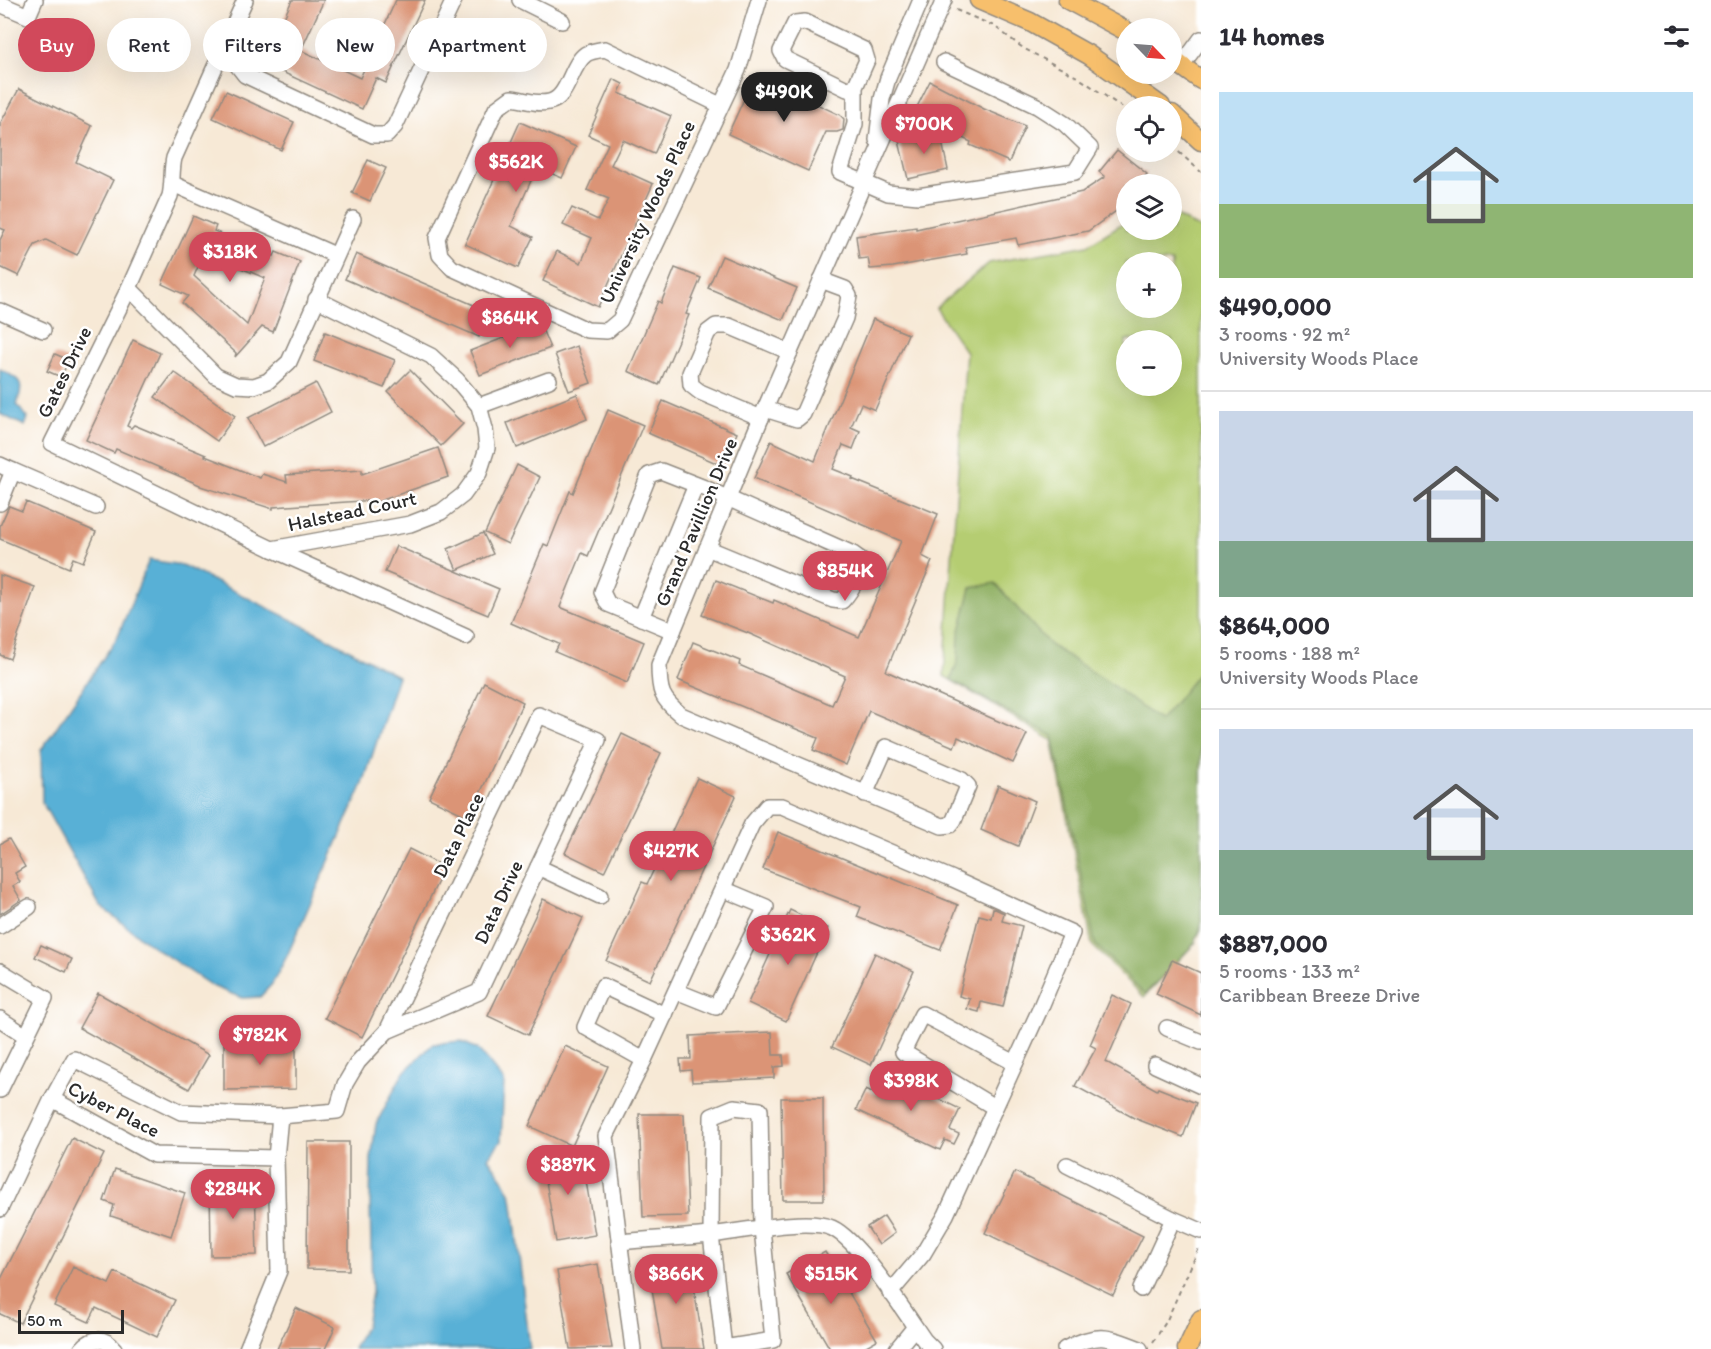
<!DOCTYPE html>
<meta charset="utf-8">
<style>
body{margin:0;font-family:Itim,sans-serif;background:#f2f2f3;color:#2b2b33;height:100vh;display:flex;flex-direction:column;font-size:22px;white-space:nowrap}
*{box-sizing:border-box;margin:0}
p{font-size:20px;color:#7c7c81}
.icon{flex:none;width:33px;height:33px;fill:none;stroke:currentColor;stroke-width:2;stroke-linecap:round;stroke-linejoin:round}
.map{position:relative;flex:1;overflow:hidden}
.details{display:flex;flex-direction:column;background:#fff;width:510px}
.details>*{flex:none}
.hud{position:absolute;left:18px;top:18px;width:570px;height:54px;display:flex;gap:12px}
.needle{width:39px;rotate:115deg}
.fabs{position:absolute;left:1116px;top:18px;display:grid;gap:12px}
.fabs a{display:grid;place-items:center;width:66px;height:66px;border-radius:50%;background:#fff;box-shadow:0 6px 24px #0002;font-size:30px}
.scale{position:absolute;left:18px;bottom:15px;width:106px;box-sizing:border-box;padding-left:6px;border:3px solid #2b2b2b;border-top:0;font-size:16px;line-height:21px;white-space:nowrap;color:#2b2b2b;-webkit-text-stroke:4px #fff;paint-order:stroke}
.price{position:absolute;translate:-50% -51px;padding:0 14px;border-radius:21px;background:#d1495b;color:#fff;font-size:20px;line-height:39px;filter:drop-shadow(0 2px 3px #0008)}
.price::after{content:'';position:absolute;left:50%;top:36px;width:18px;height:14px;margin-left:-9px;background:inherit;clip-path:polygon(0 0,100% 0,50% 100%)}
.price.current{background:#222;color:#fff}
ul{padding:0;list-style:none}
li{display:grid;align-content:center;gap:12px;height:318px;padding:0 18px}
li+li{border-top:2px solid #e1e1e2}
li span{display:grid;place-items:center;height:186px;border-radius:0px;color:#555}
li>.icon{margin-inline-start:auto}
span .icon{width:108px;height:108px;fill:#fffc;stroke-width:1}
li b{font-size:26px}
h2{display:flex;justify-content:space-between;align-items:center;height:72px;padding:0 18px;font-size:26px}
.chip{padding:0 21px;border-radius:27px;background:#fff;box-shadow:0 6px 24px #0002;font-size:21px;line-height:54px}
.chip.current{background:#d1495b;color:#fff}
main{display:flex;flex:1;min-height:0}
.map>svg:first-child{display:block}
</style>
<main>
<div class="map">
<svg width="1201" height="1349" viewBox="0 0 1201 1349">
<rect width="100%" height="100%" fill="#fff"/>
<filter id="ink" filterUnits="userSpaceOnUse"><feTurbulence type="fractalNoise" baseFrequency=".0167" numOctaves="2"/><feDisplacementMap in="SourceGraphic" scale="12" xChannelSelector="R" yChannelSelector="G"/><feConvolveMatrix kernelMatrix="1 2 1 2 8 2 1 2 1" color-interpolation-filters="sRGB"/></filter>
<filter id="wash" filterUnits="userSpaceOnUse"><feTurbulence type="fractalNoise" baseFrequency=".008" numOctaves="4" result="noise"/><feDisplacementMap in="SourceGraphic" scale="24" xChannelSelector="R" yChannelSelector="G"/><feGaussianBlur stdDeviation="1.35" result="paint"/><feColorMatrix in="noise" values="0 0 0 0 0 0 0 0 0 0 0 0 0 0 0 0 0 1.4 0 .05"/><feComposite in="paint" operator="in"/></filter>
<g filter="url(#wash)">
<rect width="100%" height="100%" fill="#f7e9d6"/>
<path fill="#b5cd72" stroke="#707c4e" stroke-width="1.5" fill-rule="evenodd" d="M1172,214L1201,229V929L1195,943L1144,997L1092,945L1052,740L944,676L966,352L936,308L989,263L1088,245L1126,221V230H1172ZM1126,262H1172V308H1126ZM1126,340H1172V386H1126Z"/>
<path fill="#90b064" stroke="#5e6e48" stroke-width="1.5" d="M995,583L1050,645L1108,682L1160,721L1201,670V926L1195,943L1145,994L1095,944L1053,736L951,680L958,660L959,634L971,588Z"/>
<g fill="#59b0d6" stroke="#426e80" stroke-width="1.5">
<path d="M0,369C21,381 25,380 17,405L28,418L25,426L0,414Z"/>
<path d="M149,560L182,565L318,633L398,676L363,784L287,956L272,984L260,997L242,998L212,986L152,946L100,906L42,802L41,750L117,638Z"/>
<path d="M460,1041L478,1049L504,1081L501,1141L488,1158L503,1179L512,1197L530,1349H353L366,1325L372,1292L370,1204L371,1159L376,1124L403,1073L433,1044Z"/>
</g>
<g id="blocks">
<g fill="#db9476" fill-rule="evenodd">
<path d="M292,0H324L302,48L276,36Z"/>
<path d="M396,0H425L386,83L376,78L362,109L282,72L294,47L360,78Z"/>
<path d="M755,75L840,115L844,119L843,130L837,132H826L808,171L728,134Z"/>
<path d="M613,79L623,84L619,93L671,116L654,154L623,140L611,165L653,184L598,307L543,281L557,251L581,263L592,238L563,225L572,208L598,220L609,199L587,190L608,144L588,135Z"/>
<path d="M930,81L984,109L1025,126L1009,162L970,145L971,142L913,115Z"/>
<path d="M19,89L92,126L76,162L113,180L77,255L46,240L35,245L19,276L0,267V240L5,230L0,228V124Z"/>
<path d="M226,91L294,122L281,150L213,118Z"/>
<path d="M520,122L576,147L562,178L537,167L511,226L533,237L518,268L465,244Z"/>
<path d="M940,132L948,170L908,179L899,141Z"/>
<path d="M1117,150L1147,174L1138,184H1126V204L1088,231L1018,245L1016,238L965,247L967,254L893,267L870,269L868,258L859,259L856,236L916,227V229L1082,192L1105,177L1099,172Z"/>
<path d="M368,160L386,168L370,201L352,193Z"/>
<path d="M193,216L216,226L214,231L274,256L276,252L300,262L273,332L262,327L235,357L236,353L182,303L188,296L162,284ZM204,253L265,278L247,325L194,276Z"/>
<path d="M356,254L490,312L479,337L345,279Z"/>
<path d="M722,256L797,288L783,320L708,288Z"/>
<path d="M675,268L701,278L686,314L689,315L659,385L628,371L658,301L661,303Z"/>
<path d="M873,319L908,334L875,410L861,404L851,427L860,431L853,449L843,445L833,469L853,477L852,479L938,514L922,556L932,561L886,671L1027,734L1013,763L958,737L954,747L869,711L846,765L813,750L818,738L678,680L693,642L740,661L739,665L832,705L845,676L748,633L702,615L716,580L773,603L774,600L859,637L901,541L754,478L771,441L815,461Z"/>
<path d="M540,324L550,348L480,375L470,351Z"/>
<path d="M325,332L395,360L384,388L314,361Z"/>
<path d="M133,340L160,353L127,426L131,428L134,425L206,455L205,456L260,478L262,474L287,482L286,475L362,470V474L438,448L448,477L377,502L376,500L273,507V509L200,486V485L116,449L114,453L86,440Z"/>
<path d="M577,346L591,383L569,391L555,354Z"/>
<path d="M55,354L69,360L61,377L47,371Z"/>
<path d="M410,370L463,424L441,446L388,392Z"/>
<path d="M174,372L235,416L217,441L155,397Z"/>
<path d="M316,383L331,412L263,447L248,418Z"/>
<path d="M577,394L587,419L517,448L507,423Z"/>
<path d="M663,401L737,433L723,466L648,433Z"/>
<path d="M608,410L643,425L588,556L582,553L560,607L644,642L627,683L555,652L559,644L511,623L544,544L548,546L570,491L573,493Z"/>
<path d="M517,465L540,477L508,544L485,533Z"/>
<path d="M26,502L96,532L83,562L73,558L69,568L0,539V526L9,506L22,511Z"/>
<path d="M483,533L493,554L457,570L448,549Z"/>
<path d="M396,546L499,589L488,615L385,572Z"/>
<path d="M0,575L35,587L10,659L0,655Z"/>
<path d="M484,682L523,702L469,817L429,798Z"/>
<path d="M622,734L661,753L604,872L565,853Z"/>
<path d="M697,778L736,796L650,981L606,961L642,882L647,884Z"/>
<path d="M998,785L1035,801L1018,846L981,830Z"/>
<path d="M778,832L958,905L940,950L857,917L861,907L763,869Z"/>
<path d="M9,839L25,867L15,873L20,882L13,886L21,900L0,914V844Z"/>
<path d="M409,849L445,867L362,1037L325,1018Z"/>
<path d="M543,899L583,918L528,1035L488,1016Z"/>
<path d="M993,908L1004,913L1002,921L1022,926L1003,1007L981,1002L979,1012L967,1009L970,999L959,996L979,915L991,918Z"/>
<path d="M790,910L828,928L786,1021L748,1003Z"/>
<path d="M41,945L72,959L66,972L35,957Z"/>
<path d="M875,953L914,971L871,1065L832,1047Z"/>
<path d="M1172,960L1201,973V1015L1156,994Z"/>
<path d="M98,993L209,1055L189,1089L79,1028Z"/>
<path d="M1112,995L1131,1004L1106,1062L1157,1090L1158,1088L1196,1103L1183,1137L1134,1118L1075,1086L1096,1048L1090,1045Z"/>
<path d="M772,1032L773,1055H783L784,1066L774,1067V1078L692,1082L691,1070L681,1071L680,1059H691L690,1036Z"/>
<path d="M296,1043V1089L224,1090V1044Z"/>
<path d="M565,1046L608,1066L572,1146L529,1126Z"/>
<path d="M885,1073L960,1109L950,1130L959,1134L954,1144L945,1140L940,1150L856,1110L866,1089L876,1094Z"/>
<path d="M781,1098H823L824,1200H783Z"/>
<path d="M639,1114H684L688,1216L643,1217Z"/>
<path d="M72,1138L104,1154L20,1323L0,1314V1281Z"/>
<path d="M308,1142H349V1270L307,1269Z"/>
<path d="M581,1151L595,1235L556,1242L542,1157Z"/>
<path d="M115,1169L185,1193L171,1236L111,1216L114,1205L104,1201Z"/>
<path d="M1015,1172L1143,1236L1113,1295L985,1233Z"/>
<path d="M255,1183L257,1255L211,1256L210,1184Z"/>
<path d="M884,1216L895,1233L879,1245L867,1227Z"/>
<path d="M825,1252L877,1340L861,1349H830L786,1274Z"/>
<path d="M689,1259L704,1349H662L648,1265Z"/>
<path d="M598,1264L612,1348L570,1349L557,1271Z"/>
<path d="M73,1267L109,1284L115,1272L175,1300L157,1337L96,1308L89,1322L54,1306Z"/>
<path d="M296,1308L335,1327L325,1349H277Z"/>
</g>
</g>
</g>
<g filter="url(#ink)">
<use href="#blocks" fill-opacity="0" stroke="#918a80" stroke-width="1.5"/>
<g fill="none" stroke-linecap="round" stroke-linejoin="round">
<defs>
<g id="minor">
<path d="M245,0L174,158C171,171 173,183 170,196L129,288L52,443L272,549L466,637"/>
<path d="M520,0L562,21"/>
<path d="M0,4L28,16L35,0"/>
<path d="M223,47L245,75L373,135H387L395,126L454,0"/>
<path d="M1181,66L1201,39"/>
<path d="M855,87L847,89L785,59L781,51L795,23L805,22L864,50L867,60L855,87V124L840,172L888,193L918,196L1075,172L1090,148L1065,124L1037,106L944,62"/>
<path d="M720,105L605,49C599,50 591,51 586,54C570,65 569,98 549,102C536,105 523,99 511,98L496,109L437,238L440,255L452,268L587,330L607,331L620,320L738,70L759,0"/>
<path d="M877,140L882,99L888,78L921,0"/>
<path d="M173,184L335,255"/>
<path d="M129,288L216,376L236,385L254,386L268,381L289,362L353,219"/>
<path d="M0,311L43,330"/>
<path d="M479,406L549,380"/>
<path d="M765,409L797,419L803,414L845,318L849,296L845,289L821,280"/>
<path d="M761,418L700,392L691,385L690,373L708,332L716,326H729L790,352"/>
<path d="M0,465L13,471L0,503"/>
<path d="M13,471L96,507"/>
<path d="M272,549L410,524L441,512L463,495L479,473L487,448L485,429L479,406L457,380L431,356L316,299"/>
<path d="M641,618L696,485"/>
<path d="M673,631L608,604L602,592L649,475L661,471L707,489L853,554L860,559C861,574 852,590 842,601L833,600L707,548"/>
<path d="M865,794L886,747L962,780L968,786L954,820L950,825L942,826L681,715C661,698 659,692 659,665L761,418L944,0"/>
<path d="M538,867L600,896"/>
<path d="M0,926L29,907"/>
<path d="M0,971L45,998L0,1090"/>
<path d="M676,991L716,1007L766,907L723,889"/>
<path d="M0,1019L26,1036"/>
<path d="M1167,1028L1201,1042"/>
<path d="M644,1060L585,1027L603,986L665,1015"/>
<path d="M1155,1065L1201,1086"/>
<path d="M52,1099L74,1059L181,1112L281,1116"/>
<path d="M734,1107L760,1110L762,1228L773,1340L724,1348L711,1235L712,1116Z"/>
<path d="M994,1107L903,1052L922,1014L1015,1063"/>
<path d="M1067,1165L1173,1219L1201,1231"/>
<path d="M0,1209L52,1099L154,1155L276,1158L280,1116L337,1111L345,1084L358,1062L387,1031L539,715L598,740L479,992L387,1031"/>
<path d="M619,1242C649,1239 680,1238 710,1235C739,1232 807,1217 832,1228C859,1240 906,1314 924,1340L933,1349"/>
<path d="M1141,1289L1173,1219"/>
<path d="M82,1349C92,1337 105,1337 114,1349"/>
<path d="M247,1349L279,1271L276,1158"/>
<path d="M633,1349L606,1136L644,1060L752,824L767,806H782L953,879L1072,933L1040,1009L946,1215L923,1254L890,1293"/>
<path d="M897,1349L915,1327"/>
<path d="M1065,1349C1097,1332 1107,1336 1140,1349"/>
</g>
<g id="major">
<path d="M979,0L1030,22L1089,55L1161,106"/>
<path d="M1068,0L1126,31"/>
<path d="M1172,59L1201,80"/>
<path d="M1172,114L1201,141"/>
<path d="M1187,1349L1201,1319"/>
</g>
</defs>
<use href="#minor" stroke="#918a80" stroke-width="18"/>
<use href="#major" stroke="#918a80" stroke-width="21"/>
<g stroke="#918a80" stroke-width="2" stroke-dasharray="4.5 4.5" stroke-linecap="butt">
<path d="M956,10L994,26L1023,48L1079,78L1126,110"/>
<path d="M1172,146L1201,172"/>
<path d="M1153,1342L1166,1322L1200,1246"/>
</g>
<use href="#minor" stroke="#fff" stroke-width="15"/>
<use href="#major" stroke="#f7bf6c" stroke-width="18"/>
</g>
</g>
<g text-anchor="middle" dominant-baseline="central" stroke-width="5" stroke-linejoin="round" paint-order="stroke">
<g font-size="20" fill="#2b2b2b" stroke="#fff">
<text transform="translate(647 212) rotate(-65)">University Woods Place</text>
<text transform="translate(64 372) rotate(-64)">Gates Drive</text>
<text transform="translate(352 511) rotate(-12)">Halstead Court</text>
<text transform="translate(696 522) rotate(-67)">Grand Pavillion Drive</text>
<text transform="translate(458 835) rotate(-64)">Data Place</text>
<text transform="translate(498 902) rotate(-65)">Data Drive</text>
<text transform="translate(114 1109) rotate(27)">Cyber Place</text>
</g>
</g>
</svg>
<div class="fabs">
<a><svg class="needle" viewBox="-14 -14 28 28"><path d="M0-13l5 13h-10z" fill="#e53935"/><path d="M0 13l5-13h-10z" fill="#7c7c81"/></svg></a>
<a><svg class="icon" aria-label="locate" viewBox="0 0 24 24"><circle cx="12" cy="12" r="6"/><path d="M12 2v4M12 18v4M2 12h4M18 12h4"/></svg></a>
<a><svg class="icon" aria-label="layers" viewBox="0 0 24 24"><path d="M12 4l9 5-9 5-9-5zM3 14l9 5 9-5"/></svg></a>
<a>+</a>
<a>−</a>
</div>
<div class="scale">50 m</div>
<b class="price current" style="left:784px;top:123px">$490K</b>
<b class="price" style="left:924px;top:155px">$700K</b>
<b class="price" style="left:516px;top:193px">$562K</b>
<b class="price" style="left:230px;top:283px">$318K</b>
<b class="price" style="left:510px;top:349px">$864K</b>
<b class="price" style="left:845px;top:602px">$854K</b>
<b class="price" style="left:671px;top:882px">$427K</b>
<b class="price" style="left:788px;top:966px">$362K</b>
<b class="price" style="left:260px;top:1066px">$782K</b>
<b class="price" style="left:911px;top:1112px">$398K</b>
<b class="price" style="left:568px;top:1196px">$887K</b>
<b class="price" style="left:233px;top:1220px">$284K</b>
<b class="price" style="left:676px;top:1305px">$866K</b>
<b class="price" style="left:831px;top:1305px">$515K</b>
<div class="hud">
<a class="chip current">Buy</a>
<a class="chip">Rent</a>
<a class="chip">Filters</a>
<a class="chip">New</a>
<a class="chip">Apartment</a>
</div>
</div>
<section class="details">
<h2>14 homes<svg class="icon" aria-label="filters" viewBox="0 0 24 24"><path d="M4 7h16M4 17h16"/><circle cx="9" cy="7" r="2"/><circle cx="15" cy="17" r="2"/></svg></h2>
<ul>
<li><span style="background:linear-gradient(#bfe0f5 60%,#8fb573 0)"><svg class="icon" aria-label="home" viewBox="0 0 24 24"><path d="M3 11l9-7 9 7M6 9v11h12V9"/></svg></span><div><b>$490,000</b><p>3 rooms · 92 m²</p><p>University Woods Place</p></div></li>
<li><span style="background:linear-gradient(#c9d6e8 70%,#7fa58c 0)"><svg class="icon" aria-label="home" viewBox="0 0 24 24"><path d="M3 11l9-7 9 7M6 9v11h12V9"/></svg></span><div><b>$864,000</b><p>5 rooms · 188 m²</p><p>University Woods Place</p></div></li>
<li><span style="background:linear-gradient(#c9d6e8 65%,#7fa58c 0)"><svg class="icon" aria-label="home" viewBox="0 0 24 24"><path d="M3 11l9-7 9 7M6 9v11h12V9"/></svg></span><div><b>$887,000</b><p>5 rooms · 133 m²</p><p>Caribbean Breeze Drive</p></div></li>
</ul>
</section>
</main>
